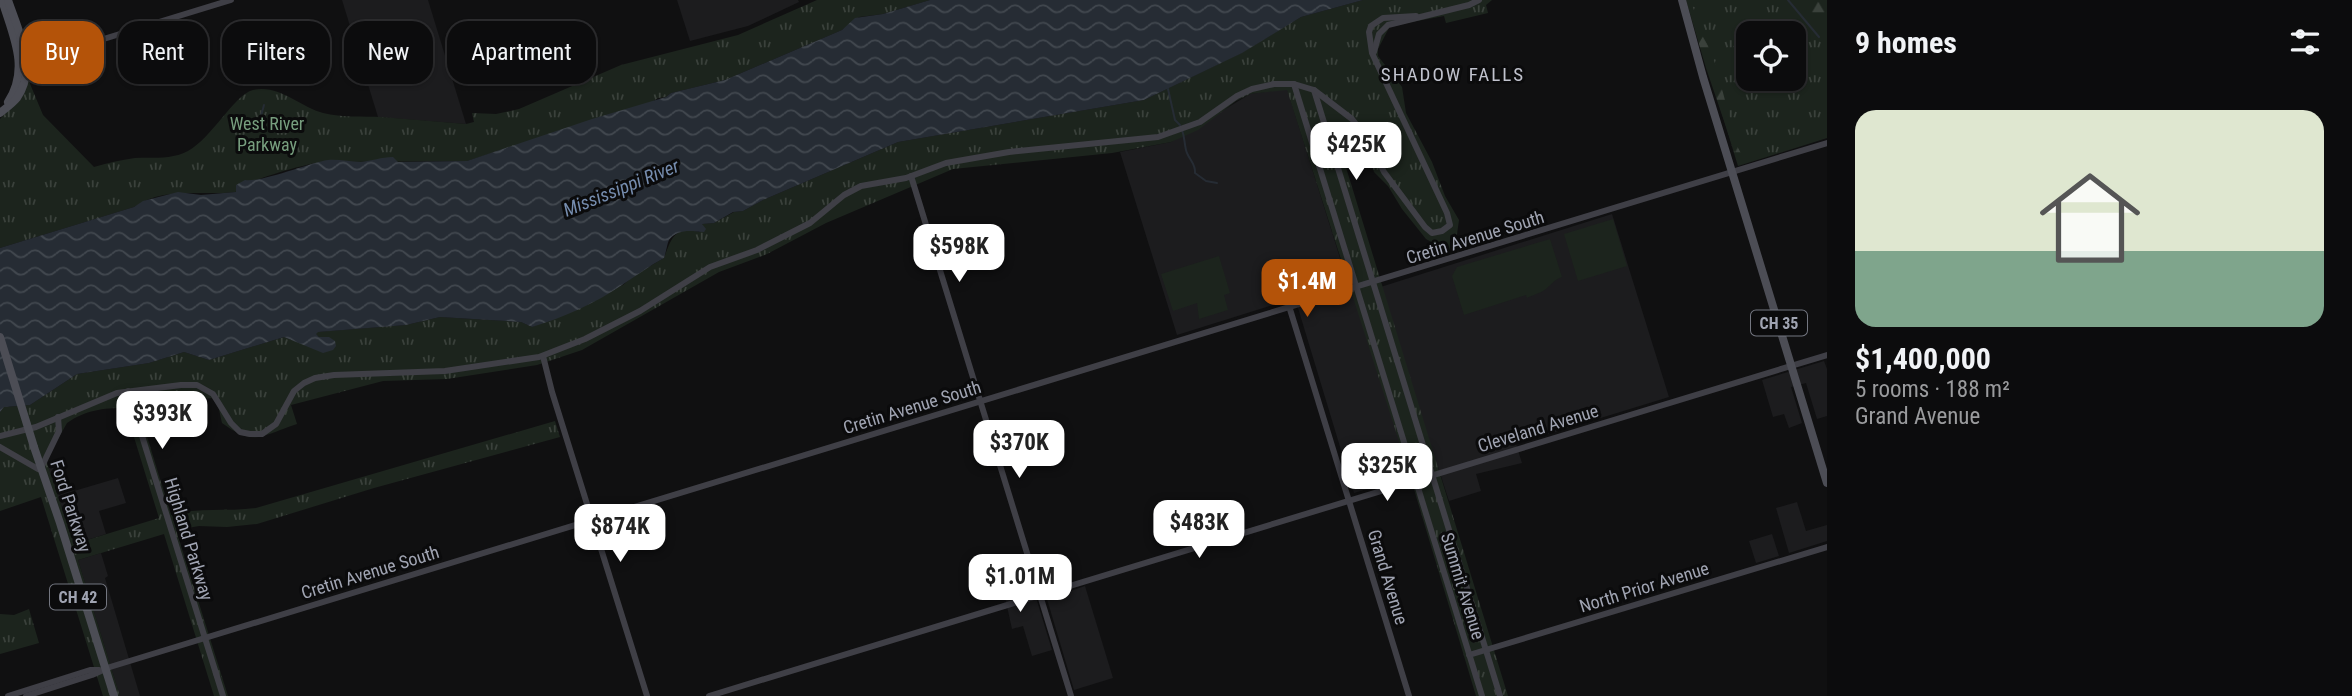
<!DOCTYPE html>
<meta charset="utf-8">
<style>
body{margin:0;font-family:"Roboto Condensed",sans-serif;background:#1a1a1b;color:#f1f3f6;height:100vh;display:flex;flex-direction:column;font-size:26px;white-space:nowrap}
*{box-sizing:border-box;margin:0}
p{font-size:23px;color:#9a9b9d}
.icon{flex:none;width:38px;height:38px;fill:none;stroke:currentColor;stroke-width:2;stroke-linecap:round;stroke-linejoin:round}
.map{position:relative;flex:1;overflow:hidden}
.side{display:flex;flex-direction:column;background:#0c0c0d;width:525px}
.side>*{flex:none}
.guide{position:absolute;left:21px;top:21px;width:665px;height:63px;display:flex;gap:14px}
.tools{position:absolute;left:1736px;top:21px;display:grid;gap:14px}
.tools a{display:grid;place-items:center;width:70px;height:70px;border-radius:14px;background:#0c0c0d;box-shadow:0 2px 5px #0004,0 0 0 2px #2c2c2e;font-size:35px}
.price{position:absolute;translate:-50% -60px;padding:0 16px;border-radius:14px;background:#fff;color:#222;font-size:23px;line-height:46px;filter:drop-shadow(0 2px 4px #0008)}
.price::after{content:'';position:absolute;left:50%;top:42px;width:21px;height:16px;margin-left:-10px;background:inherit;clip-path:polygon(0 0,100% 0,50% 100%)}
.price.active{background:#b45309;color:#fff}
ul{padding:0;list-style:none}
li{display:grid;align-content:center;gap:14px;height:371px;padding:0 28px}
li span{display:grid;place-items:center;height:217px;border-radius:21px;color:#555}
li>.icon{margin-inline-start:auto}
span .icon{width:126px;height:126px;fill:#fffc;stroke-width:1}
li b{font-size:30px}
h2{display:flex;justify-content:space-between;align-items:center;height:84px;padding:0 28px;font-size:30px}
.tag{padding:0 24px;border-radius:21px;background:#0c0c0d;box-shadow:0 2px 5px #0004,0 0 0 2px #2c2c2e;font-size:24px;line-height:63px}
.tag.active{background:#b45309;color:#fff}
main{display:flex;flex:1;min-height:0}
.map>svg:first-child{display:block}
</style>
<main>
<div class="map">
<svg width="1827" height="696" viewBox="0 0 1827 696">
<defs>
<pattern id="grass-tufts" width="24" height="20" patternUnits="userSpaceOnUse" patternTransform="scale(1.75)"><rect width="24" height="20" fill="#1c241d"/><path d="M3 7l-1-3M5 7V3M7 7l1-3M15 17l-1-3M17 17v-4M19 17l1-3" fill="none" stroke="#3a413b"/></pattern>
<pattern id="forest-firs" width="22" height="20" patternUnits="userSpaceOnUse" patternTransform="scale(1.75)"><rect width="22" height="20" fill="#1c241d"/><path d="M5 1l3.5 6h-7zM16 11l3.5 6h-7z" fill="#3a413b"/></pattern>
<pattern id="water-waves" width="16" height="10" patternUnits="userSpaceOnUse" patternTransform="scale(1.75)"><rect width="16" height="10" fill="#262c34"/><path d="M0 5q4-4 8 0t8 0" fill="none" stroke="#42484f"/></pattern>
</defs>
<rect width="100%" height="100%" fill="#101011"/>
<g fill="#1c1c1e">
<path d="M342,0H428L466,124L378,117Z"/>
<path d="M677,0H798L799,2L748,26L690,41Z"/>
<path d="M1287,89L1352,296L1612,214L1669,397L1516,444L1522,463L1476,474L1481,491L1449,501L1438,467L1354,493L1295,298L1177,335L1120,152L1171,142L1250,94Z"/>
<path d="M1824,361L1827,369V416L1817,419L1806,383L1791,387L1802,423L1789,428L1784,414L1773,417L1762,380Z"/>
<path d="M46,460L74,491L118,478L126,503L99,511L106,534L74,544Z"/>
<path d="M1797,502L1806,531L1827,525V541L1789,553L1776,508Z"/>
<path d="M1772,534L1779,556L1756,563L1749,541Z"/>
<path d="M101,553L108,576L105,578L140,696H120L78,560Z"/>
<path d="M1057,562L1063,581L1034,591L1052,650L1032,656L1023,626L1012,629L1001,579L1028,570L1030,577L1040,574L1038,568Z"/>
<path d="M1085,586L1113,678L1074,690L1047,599Z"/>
</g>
<g fill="url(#grass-tufts)" fill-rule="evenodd">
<path d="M817,0H930L883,14L859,17L842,30L725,80L671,93L666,97L658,98L652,102L467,161L338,162C325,157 268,175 254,181C247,184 241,191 235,192C201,196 164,186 134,207L0,248V119L18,100L28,79L43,115L94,167C107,163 121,160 135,158C153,157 171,160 188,151C212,138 234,95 253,90C279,84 300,107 323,113C342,118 362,116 381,117C410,119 438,122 466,124L474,122L472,113L496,114L519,109L621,65L738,35Z"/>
<path d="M1363,0H1492L1486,5L1488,13L1446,23L1444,16L1390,26L1378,49V56L1402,87L1406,113L1432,162L1445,196L1459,220L1455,248L1442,252L1437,245L1426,239L1402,209L1388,186L1374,172L1364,138L1349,126L1339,124L1333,125L1508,696H1476L1410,476L1287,90L1250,94L1236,101L1198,130L1171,142L1112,153L953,169L826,223L767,254L719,272L582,350L537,365L447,379L383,381L291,405L297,424C260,436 255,447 222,423L218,405L212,398L138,407L171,515C199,507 227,512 256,508L555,421L560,437L374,488L257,524L227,527L199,526L176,530L228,696H214L164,534L78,560L120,696H103L41,497L0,511V412L4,407L30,405L77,374L149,363L184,352L209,360L284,337L308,346L329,337H319L315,334L317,332L406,325L440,317L521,322L532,327L623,285L635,275L664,258C671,240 674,225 699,232L703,227L702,224L714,223L734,212L743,211L763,200L898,142L1144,100L1241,53L1301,17ZM125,408L159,518L74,544L46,460L67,423C86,410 102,408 125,408Z"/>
<path d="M1687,0H1827V138L1738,166ZM1748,33H1794V79H1748Z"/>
<path d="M29,609L39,643L0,654V614L14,615Z"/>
</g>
<g fill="url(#forest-firs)">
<path d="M1686,0H1690L1716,66L1737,146L1743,157L1737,159L1706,68Z"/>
<path d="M1790,0H1827V41Z"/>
</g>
<g fill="#1c241d">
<path d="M1613,219L1627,266L1578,281L1564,234Z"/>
<path d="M1550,239L1562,277C1554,280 1554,282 1548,287C1544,292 1533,295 1527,298L1526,295L1464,315L1452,276L1457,267Z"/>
<path d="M1219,256L1230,293L1224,295L1228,310L1199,319L1197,303L1173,311L1161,274Z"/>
</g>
<path fill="url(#water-waves)" d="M930,0H1363L1301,17L1242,53L1144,100L898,142L763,200L743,211L733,212L714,223L702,224L706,229L704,232C692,231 678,228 669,240C667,244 666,253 664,258C649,266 636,276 622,285C596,303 562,318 532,327L521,322L440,317L406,325L318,332L316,334L319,337H329L335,341L336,346L333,350L323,353L284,337L209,360L184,352L149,363L77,374L30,405L4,407L0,412V248L134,207L143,201L178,192L201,195L236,192V185L245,180C260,183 309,163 328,160C338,159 350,162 361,162C371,161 382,157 393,157L398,162L467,161L592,119L666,97L671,93L725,80L842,30L855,18L883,14Z"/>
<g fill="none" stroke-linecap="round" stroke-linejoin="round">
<g stroke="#262c34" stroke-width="2">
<path d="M1788,0L1819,37"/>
<path d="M1168,89L1175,120L1180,125"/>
<path d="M261,116L264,105"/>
<path d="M1182,130C1185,138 1184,142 1186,150C1188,159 1196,163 1195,173L1206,181L1217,183"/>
</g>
<g stroke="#3f3f46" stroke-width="6">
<path d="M1374,52L1379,34L1388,25L1469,5L1479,0"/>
<path d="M22,64L231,0"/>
<path d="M1294,84L1482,696"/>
<path d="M1314,90L1500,696"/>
<path d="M911,176L1071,696"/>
<path d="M1289,306L1409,696"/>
<path d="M543,356L552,392L647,696"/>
<path d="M128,391L223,696"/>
<path d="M0,436L36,427L117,393L181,385H197L213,394L231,423L240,432L250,434H262L276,424L294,391L304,383L315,378L334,375L445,371L539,357L585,339L640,311L710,267L757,250L810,223L844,195L861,186L906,178L946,163L1009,152L1158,137L1200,122L1237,96L1252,89L1274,84H1294L1314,90L1352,119L1367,138L1384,172L1425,227L1432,233L1442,231L1450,225L1447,213L1372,53L1369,32L1371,26L1383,18L1416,16"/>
<path d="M0,447L38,469"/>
<path d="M42,466L59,431L58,417"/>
<path d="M1469,655L1827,547"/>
<path d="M8,696L90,670H99"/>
<path d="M26,696L92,675L110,667L1827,143"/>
<path d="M709,696L1827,355"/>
</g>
<g stroke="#4c4d55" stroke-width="8">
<path d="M2,0C13,36 30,68 8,102"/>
<path d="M1682,0L1703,77L1827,483"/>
<path d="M0,113C6,108 12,104 17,98C38,68 18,30 8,0"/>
<path d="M34,447L60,523L114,696"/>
</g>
<path stroke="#4c4d55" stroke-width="8" d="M0,337L34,447"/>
</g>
<g text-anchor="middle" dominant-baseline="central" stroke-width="6" stroke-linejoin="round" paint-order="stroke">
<g fill="#0b0b0c" stroke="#737680" stroke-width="2">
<rect x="1751" y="310.5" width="56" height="25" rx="5"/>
<rect x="50" y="584.5" width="56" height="25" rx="5"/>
</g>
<g font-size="16" font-weight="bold" fill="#a0a4b2">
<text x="1779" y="323">CH 35</text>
<text x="78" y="597">CH 42</text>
</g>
<g font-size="18" fill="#779e7e" stroke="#0b0b0c">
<text x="267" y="123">West River<tspan x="267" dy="21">Parkway</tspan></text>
</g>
<g font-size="18" fill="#a0a4b2" stroke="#0b0b0c">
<text transform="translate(1475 237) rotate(-17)">Cretin Avenue South</text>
<text transform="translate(912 407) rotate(-17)">Cretin Avenue South</text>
<text transform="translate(1538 428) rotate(-17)">Cleveland Avenue</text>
<text transform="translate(71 506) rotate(72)">Ford Parkway</text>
<text transform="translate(189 539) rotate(73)">Highland Parkway</text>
<text transform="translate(370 572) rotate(-17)">Cretin Avenue South</text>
<text transform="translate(1388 577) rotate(73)">Grand Avenue</text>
<text transform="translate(1463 586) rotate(73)">Summit Avenue</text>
<text transform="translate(1644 587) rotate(-17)">North Prior Avenue</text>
</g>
<g font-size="19" letter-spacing="2" fill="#c1c3ce" stroke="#0b0b0c">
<text x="1453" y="74">SHADOW FALLS</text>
</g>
<g font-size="19" font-style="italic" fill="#768daf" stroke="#0b0b0c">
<text transform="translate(621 188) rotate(-22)">Mississippi River</text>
</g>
</g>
</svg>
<div class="tools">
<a><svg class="icon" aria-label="locate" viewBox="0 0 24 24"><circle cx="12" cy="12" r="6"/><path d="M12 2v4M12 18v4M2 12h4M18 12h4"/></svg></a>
</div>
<b class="price" style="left:1356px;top:182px">$425K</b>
<b class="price" style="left:959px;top:284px">$598K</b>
<b class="price active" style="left:1307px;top:319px">$1.4M</b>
<b class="price" style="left:162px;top:451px">$393K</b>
<b class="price" style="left:1019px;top:480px">$370K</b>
<b class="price" style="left:1387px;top:503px">$325K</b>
<b class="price" style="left:1199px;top:560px">$483K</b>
<b class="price" style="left:620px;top:564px">$874K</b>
<b class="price" style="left:1020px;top:614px">$1.01M</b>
<div class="guide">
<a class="tag active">Buy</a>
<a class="tag">Rent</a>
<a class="tag">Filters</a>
<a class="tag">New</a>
<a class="tag">Apartment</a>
</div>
</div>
<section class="side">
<h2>9 homes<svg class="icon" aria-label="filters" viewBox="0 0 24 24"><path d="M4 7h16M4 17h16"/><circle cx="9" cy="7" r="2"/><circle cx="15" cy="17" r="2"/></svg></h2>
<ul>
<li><span style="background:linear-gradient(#dfe7d0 65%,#7fa58c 0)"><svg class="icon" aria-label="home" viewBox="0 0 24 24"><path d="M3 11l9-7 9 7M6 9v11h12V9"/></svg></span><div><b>$1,400,000</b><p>5 rooms · 188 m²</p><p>Grand Avenue</p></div></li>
</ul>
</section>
</main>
